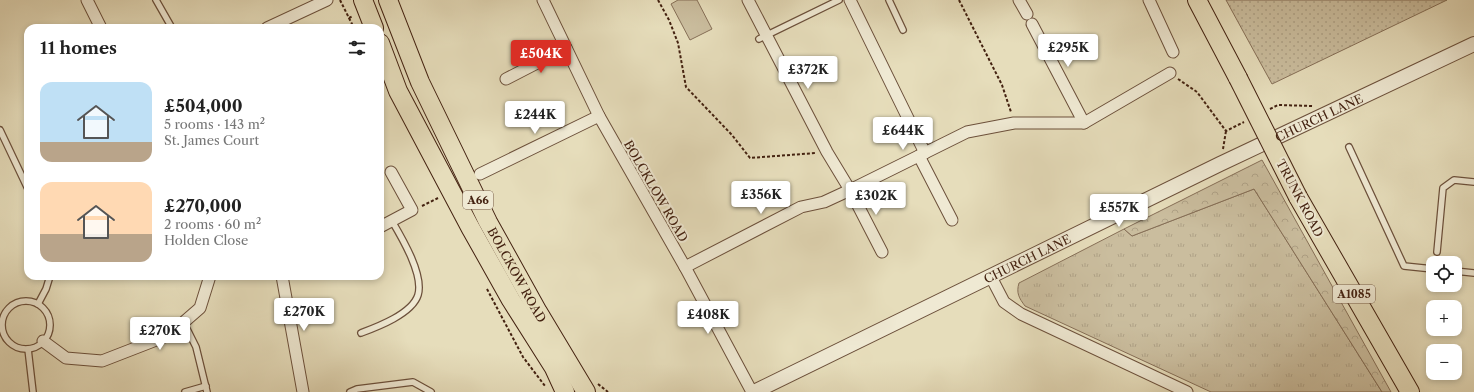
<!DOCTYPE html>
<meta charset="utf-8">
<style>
body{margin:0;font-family:"Libre Caslon Text",serif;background:#f6f6f6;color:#222;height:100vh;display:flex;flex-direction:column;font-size:15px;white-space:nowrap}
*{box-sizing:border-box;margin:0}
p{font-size:13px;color:#767676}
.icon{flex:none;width:22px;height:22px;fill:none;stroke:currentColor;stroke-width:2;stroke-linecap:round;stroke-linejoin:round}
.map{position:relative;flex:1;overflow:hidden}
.details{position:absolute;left:24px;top:24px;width:360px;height:256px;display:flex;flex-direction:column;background:#fff;border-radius:12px;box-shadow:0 2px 6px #0003}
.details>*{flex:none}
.tools{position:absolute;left:1426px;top:256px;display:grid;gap:8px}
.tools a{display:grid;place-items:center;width:36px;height:36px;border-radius:8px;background:#fff;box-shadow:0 2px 6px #0003;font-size:20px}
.price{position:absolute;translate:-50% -34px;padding:0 9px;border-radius:4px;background:#fff;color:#222;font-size:13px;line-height:26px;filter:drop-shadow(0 1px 2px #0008)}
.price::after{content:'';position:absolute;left:50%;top:24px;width:12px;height:9px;margin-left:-6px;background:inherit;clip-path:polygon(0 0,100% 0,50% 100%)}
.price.current{background:#d93025;color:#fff}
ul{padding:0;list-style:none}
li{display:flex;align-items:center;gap:12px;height:100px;padding:0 16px}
li span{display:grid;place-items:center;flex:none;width:112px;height:80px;border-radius:12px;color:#555}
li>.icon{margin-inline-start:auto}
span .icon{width:48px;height:48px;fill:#fffc;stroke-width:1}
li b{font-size:17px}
h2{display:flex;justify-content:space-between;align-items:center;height:48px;padding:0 16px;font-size:17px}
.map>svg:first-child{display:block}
</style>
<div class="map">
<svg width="1474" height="392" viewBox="0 0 1474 392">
<defs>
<pattern id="grass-tufts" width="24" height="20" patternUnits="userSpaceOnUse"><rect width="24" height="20" fill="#cabd9e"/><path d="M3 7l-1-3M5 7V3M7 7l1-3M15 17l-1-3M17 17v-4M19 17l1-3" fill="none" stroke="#afa287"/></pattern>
<pattern id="forest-crowns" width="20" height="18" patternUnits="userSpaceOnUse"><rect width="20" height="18" fill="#cabd9e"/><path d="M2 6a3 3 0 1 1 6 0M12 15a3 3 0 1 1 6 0" fill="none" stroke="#afa287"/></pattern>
<pattern id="park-dots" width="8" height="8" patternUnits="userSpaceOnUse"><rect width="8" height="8" fill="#cabd9e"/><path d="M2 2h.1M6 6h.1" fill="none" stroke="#afa287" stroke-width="1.8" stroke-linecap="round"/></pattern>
</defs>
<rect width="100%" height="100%" fill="#e6ddbb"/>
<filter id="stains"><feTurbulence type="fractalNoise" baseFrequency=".005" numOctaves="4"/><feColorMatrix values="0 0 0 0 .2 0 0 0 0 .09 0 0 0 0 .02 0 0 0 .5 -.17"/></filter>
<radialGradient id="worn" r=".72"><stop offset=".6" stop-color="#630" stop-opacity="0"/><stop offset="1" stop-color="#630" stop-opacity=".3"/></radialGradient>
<path fill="url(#grass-tufts)" stroke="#866f57" d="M1254,189L1382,392H1211L1025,306C1019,298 1016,293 1019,283L1124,229L1132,236Z"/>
<path fill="url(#forest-crowns)" stroke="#866f57" d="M1262,160L1391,392H1382L1254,189L1132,236L1124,229Z"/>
<path fill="url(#park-dots)" stroke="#866f57" d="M1226,0H1447L1272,84Z"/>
<path fill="#cabd9e" stroke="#866f57" d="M678,0H697L712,29L690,40L671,4Z"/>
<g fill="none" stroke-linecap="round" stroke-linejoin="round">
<defs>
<g id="service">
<path d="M156,0L172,28"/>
<path d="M889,0L903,30"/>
<path d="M759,39L839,0"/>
<path d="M0,130L28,189"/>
<path d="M1349,147L1404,266L1433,269"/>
<path d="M1437,252L1443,188L1454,180L1474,182"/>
<path d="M1455,271L1474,273"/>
<circle cx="26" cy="325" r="24"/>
<path d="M38,304L46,289L50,276"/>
<path d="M184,323L196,347L207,392"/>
<path d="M361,333C377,327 412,314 418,295C424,275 402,238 392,221"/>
<path d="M28,349L33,392"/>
<path d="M185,392L206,386"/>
<path d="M350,392L357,389L413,382L431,392"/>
</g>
<g id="minor">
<path d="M87,0L101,28"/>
<path d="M543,0L599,116L685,267L752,392"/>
<path d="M748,0L827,152L850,190L882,252"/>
<path d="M850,0L925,153"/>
<path d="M1019,0L1027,14"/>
<path d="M1149,0L1173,52"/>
<path d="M1032,24L1084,123"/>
<path d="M267,28L327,0"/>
<path d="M506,79L566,48"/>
<path d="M919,156L952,220"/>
<path d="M480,174L599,116"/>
<path d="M380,227L412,210L391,172"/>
<path d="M685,267L801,207L824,202L850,190L967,132L1014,123H1084L1170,73"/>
<path d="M282,276L303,392"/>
<path d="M991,277L1004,302L1021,314L1187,392"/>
<path d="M43,341L66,358L102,361L169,335L200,308L210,276"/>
</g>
<g id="tertiary">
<path id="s1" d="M754,392L1220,164L1474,44"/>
</g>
<g id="primary">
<path d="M1197,0L1238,78"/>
<path d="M1298,197L1410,392"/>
</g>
<g id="trunk">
<path d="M363,0L374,28"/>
<path id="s2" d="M388,0L420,82L488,222L538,312L586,392"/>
<path d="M380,43L398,91L470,227L511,300L554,368L565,392"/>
</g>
</defs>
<use href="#service" stroke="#6c503b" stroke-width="8"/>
<use href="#minor" stroke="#6c503b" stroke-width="13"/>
<use href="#tertiary" stroke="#6c503b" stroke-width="16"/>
<use href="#primary" stroke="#432110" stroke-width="20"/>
<use href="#trunk" stroke="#432110" stroke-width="20"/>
<g stroke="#432110" stroke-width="2" stroke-dasharray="3 2" stroke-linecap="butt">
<path d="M340,0L349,18L353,16"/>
<path d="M658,0L669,20L678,43L686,87L732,135L750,158L816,153"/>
<path d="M959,0L1002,85L1011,112"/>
<path d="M349,18L354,28"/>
<path d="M1178,79L1197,92L1226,131L1244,122"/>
<path d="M1270,109L1278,105L1313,106"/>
<path d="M1223,149L1226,131"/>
<path d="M422,206L438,198"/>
<path d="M487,289L523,357L545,386"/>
<path d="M598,384L608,392"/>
</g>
<use href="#service" stroke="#efe9d3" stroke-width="5.5"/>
<use href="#minor" stroke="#efe9d3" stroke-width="11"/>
<use href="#tertiary" stroke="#efe9d3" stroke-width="14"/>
<use href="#primary" stroke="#e6ddbb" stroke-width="18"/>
<use href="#trunk" stroke="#e6ddbb" stroke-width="18"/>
<defs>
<path id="primary-bridge" d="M1238,78L1298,197"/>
</defs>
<use href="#primary-bridge" stroke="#432110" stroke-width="20" stroke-linecap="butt"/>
<use href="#primary-bridge" stroke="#e6ddbb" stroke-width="18"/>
</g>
<g text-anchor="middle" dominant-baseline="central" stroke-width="4" stroke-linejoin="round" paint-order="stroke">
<g fill="#efe9d3" stroke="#775d4a" stroke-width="1">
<rect x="463" y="191" width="30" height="18" rx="3"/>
<rect x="1333" y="285" width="42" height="18" rx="3"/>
</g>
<g font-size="11" font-weight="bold" fill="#432110">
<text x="478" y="200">A66</text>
<text x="1354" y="294">A1085</text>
</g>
<g font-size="12" fill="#432110" stroke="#efe9d3">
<text stroke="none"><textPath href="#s1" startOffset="628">CHURCH LANE</textPath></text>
<text transform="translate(656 191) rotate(60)">BOLCKLOW ROAD</text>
<text transform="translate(1300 198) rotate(62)">TRUNK ROAD</text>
<text stroke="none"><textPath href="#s1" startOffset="304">CHURCH LANE</textPath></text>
<text stroke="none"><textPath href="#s2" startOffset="304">BOLCKOW ROAD</textPath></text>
</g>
</g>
<rect width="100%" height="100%" filter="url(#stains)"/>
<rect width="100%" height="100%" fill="url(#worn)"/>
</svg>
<div class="tools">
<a><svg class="icon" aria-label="locate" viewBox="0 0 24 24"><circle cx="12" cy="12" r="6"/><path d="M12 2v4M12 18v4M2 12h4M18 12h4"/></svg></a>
<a>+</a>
<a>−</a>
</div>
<b class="price" style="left:1068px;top:68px">£295K</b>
<b class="price current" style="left:541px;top:74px">£504K</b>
<b class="price" style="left:808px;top:90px">£372K</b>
<b class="price" style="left:535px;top:135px">£244K</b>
<b class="price" style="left:903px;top:151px">£644K</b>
<b class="price" style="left:761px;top:215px">£356K</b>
<b class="price" style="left:876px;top:216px">£302K</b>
<b class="price" style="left:1119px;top:228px">£557K</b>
<b class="price" style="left:304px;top:332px">£270K</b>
<b class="price" style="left:708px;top:335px">£408K</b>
<b class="price" style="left:160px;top:351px">£270K</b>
<section class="details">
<h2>11 homes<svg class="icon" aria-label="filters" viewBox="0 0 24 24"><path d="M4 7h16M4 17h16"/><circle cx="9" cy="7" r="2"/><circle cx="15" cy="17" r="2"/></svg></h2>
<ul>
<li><span style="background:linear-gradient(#bfe0f5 75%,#b9a48a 0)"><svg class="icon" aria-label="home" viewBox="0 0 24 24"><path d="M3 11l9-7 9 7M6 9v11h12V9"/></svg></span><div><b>£504,000</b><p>5 rooms · 143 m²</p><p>St. James Court</p></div></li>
<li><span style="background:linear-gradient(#ffd9b3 65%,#b9a48a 0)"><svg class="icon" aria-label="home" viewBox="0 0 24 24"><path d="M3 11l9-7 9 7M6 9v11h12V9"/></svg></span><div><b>£270,000</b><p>2 rooms · 60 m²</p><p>Holden Close</p></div></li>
</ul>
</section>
</div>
